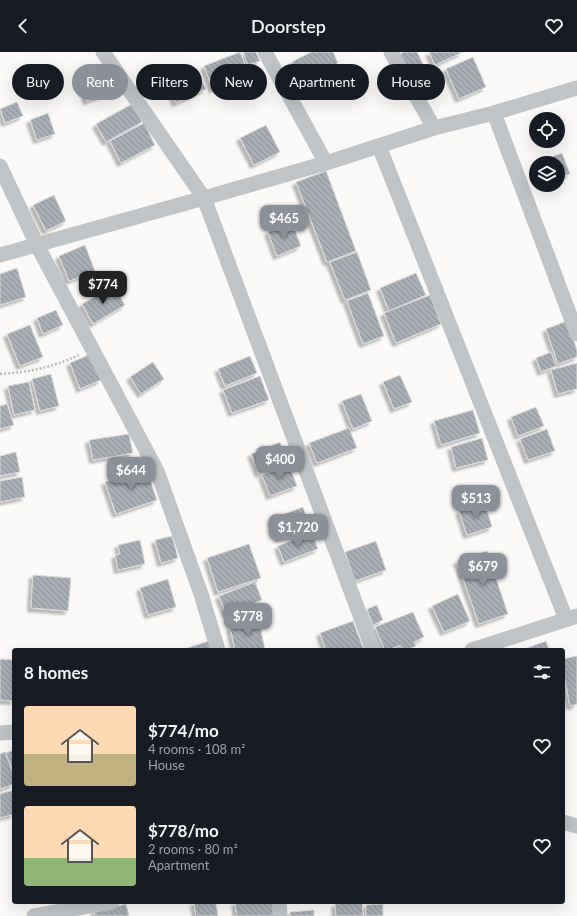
<!DOCTYPE html>
<meta charset="utf-8">
<style>
body{margin:0;font-family:Lato,sans-serif;background:#20242c;color:#f1f3f6;height:100vh;display:flex;flex-direction:column;font-size:15px;white-space:nowrap}
*{box-sizing:border-box;margin:0}
p{font-size:13px;color:#9ea1a6}
.icon{flex:none;width:22px;height:22px;fill:none;stroke:currentColor;stroke-width:2;stroke-linecap:round;stroke-linejoin:round}
.map{position:relative;flex:1;overflow:hidden}
.details{position:absolute;left:12px;top:596px;width:553px;height:256px;display:flex;flex-direction:column;background:#171b24;border-radius:4px;box-shadow:0 4px 16px #0002}
.details>*{flex:none}
.top-card{position:absolute;left:12px;top:12px;width:553px;height:36px;display:flex;gap:8px}
.controls{position:absolute;left:529px;top:60px;display:grid;gap:8px}
.controls a{display:grid;place-items:center;width:36px;height:36px;border-radius:50%;background:#171b24;box-shadow:0 4px 16px #0002;font-size:20px}
.price{position:absolute;translate:-50% -34px;padding:0 9px;border-radius:8px;background:#8c9099;color:#fff;font-size:13px;line-height:26px;filter:drop-shadow(0 1px 2px #0008)}
.price::after{content:'';position:absolute;left:50%;top:24px;width:12px;height:9px;margin-left:-6px;background:inherit;clip-path:polygon(0 0,100% 0,50% 100%)}
.price.selected{background:#222;color:#fff}
ul{padding:0;list-style:none}
li{display:flex;align-items:center;gap:12px;height:100px;padding:0 12px}
li span{display:grid;place-items:center;flex:none;width:112px;height:80px;border-radius:4px;color:#555}
li>.icon{margin-inline-start:auto}
span .icon{width:48px;height:48px;fill:#fffc;stroke-width:1}
li b{font-size:17px}
h2{display:flex;justify-content:space-between;align-items:center;height:48px;padding:0 12px;font-size:17px}
.chip{padding:0 14px;border-radius:18px;background:#171b24;box-shadow:0 4px 16px #0002;font-size:14px;line-height:36px}
.chip.selected{background:#8c9099;color:#fff}
header{display:flex;justify-content:space-between;align-items:center;height:52px;padding:0 12px;background:#171b24;font-size:18px;font-weight:600}
.map>svg:first-child{display:block}
</style>
<header><svg class="icon" aria-label="back" viewBox="0 0 24 24"><path d="M15 5l-7 7 7 7"/></svg>Doorstep<svg class="icon" aria-label="heart" viewBox="0 0 24 24"><path d="M12 20l-8-8c-3-5 5-10 8-4 3-6 11-1 8 4z"/></svg></header>
<div class="map">
<svg width="577" height="864" viewBox="0 0 577 864">
<defs>
<pattern id="building-back-hatch" width="6" height="6" patternUnits="userSpaceOnUse"><rect width="6" height="6" fill="#a8aeb4"/><path d="M-1 5l2 2M0 0l6 6M5-1l2 2" fill="none" stroke="#8d9298"/></pattern>
<filter id="shadow"><feDropShadow dx="-3.5" dy="3.5" stdDeviation="1" flood-color="#0004"/></filter>
</defs>
<rect width="100%" height="100%" fill="#faf9f8"/>
<g fill="url(#building-back-hatch)" stroke="#dcdbda" filter="url(#shadow)">
<path d="M240,0L249,23L213,37L204,14Z"/>
<path d="M243,0H256L260,9L248,13Z"/>
<path d="M311,0H333L338,11L302,29L292,10Z"/>
<path d="M403,0H417L426,18L412,25L400,2Z"/>
<path d="M429,0H463L435,13Z"/>
<path d="M473,5L486,35L459,47L446,17Z"/>
<path d="M111,18L118,38L87,49L80,29Z"/>
<path d="M198,19L206,37L176,51L168,33Z"/>
<path d="M17,50L23,64L5,71L0,57Z"/>
<path d="M132,52L142,70L106,90L96,72Z"/>
<path d="M48,61L55,82L37,88L30,68Z"/>
<path d="M144,71L155,93L121,111L110,89Z"/>
<path d="M266,73L280,100L254,113L240,86Z"/>
<path d="M562,101L570,122L558,126V111H537V110Z"/>
<path d="M326,119L356,199L327,210L296,130Z"/>
<path d="M54,143L66,169L46,179L33,153Z"/>
<path d="M292,171L301,194L277,204L268,180Z"/>
<path d="M85,193L95,219L69,229L59,204Z"/>
<path d="M357,200L371,238L345,248L330,210Z"/>
<path d="M17,216L26,245L0,253V222Z"/>
<path d="M416,221L426,243L389,259L380,236Z"/>
<path d="M114,234L125,253L93,272L82,252Z"/>
<path d="M368,241L384,284L363,292L347,249Z"/>
<path d="M430,243L441,272L396,291L384,261Z"/>
<path d="M56,258L63,273L43,282L37,266Z"/>
<path d="M567,269L577,298V305L558,312L546,277Z"/>
<path d="M30,273L43,305L20,314L7,282Z"/>
<path d="M551,300L556,314L541,320L536,306Z"/>
<path d="M91,302L101,328L80,337L70,311Z"/>
<path d="M250,304L257,321L225,334L218,317Z"/>
<path d="M153,310L164,327L141,342L130,325Z"/>
<path d="M577,311V337L558,342L551,318Z"/>
<path d="M51,322L59,354L40,359L32,327Z"/>
<path d="M400,323L412,350L394,357L383,330Z"/>
<path d="M260,324L269,348L232,361L223,338Z"/>
<path d="M29,330L35,358L14,363L8,334Z"/>
<path d="M361,342L372,369L353,377L342,349Z"/>
<path d="M7,352L14,373L0,377V354Z"/>
<path d="M536,355L544,374L518,384L511,365Z"/>
<path d="M473,358L480,381L441,393L434,369Z"/>
<path d="M349,376L357,396L317,411L309,391Z"/>
<path d="M547,377L555,399L528,408L520,387Z"/>
<path d="M129,382L133,401L93,408L89,388Z"/>
<path d="M482,386L488,408L456,416L451,395Z"/>
<path d="M280,390L288,411L259,422L251,402Z"/>
<path d="M16,400L20,420L0,424V404Z"/>
<path d="M289,413L297,434L270,444L262,423Z"/>
<path d="M146,416L157,448L116,462L105,430Z"/>
<path d="M22,425L25,445L0,450V429Z"/>
<path d="M485,451L492,475L467,483L459,459Z"/>
<path d="M303,455L310,475L279,487L271,467Z"/>
<path d="M312,481L318,497L284,510L278,494Z"/>
<path d="M172,484L178,506L161,511L155,488Z"/>
<path d="M140,488L145,512L118,518L115,503L120,502L118,493Z"/>
<path d="M376,489L386,518L355,529L345,500Z"/>
<path d="M249,492L261,526L218,540L207,506Z"/>
<path d="M487,499L508,562L479,572L457,509Z"/>
<path d="M33,523L71,526L68,559L31,556Z"/>
<path d="M168,527L176,555L148,563L140,536Z"/>
<path d="M255,530L262,548L226,562L219,544Z"/>
<path d="M458,542L470,569L444,580L432,554Z"/>
<path d="M377,553L383,568L373,573L367,557Z"/>
<path d="M413,560L424,585L414,590L416,594L406,598H403L401,593L388,598H385L375,575Z"/>
<path d="M259,569L265,598H235L230,575Z"/>
<path d="M353,569L364,598H326L320,581Z"/>
<path d="M212,588L215,598H184V597Z"/>
<path d="M546,589L549,598H528L527,596Z"/>
<path d="M577,604V652L570,654L563,617V607Z"/>
<path d="M0,607L14,608V649L0,648Z"/>
<path d="M14,698V722L6,701Z"/>
<path d="M5,700L14,724V732L0,737V702Z"/>
<path d="M14,738V762L0,766V742Z"/>
<path d="M194,850H216L218,864H196Z"/>
<path d="M235,850H273L274,864H237Z"/>
<path d="M362,850L363,864H336L335,852Z"/>
<path d="M126,852L129,864H95L94,859Z"/>
<path d="M383,852V864H366V853Z"/>
<path d="M314,858V864H290V860Z"/>
</g>
<g fill="none" stroke-linecap="round" stroke-linejoin="round">
<path stroke="#babdc0" stroke-width="2.5" stroke-dasharray="2 2" stroke-linecap="butt" d="M0,322C30,320 51,316 79,303"/>
<g stroke="#c0c4c7" stroke-width="15">
<path d="M103,0L204,146L373,598"/>
<path d="M265,0L326,111"/>
<path d="M391,0L434,76"/>
<path d="M494,61L577,282"/>
<path d="M379,94L566,567"/>
<path d="M0,114L37,193L157,419L201,542L218,598"/>
<path d="M0,203L204,146L326,111L434,76L494,61L577,36"/>
<path d="M472,598L577,564"/>
<path d="M0,681L14,680"/>
<path d="M563,770L577,774"/>
<path d="M279,850L280,864"/>
<path d="M34,864L112,850"/>
</g>
</g>
</svg>
<div class="controls">
<a><svg class="icon" aria-label="locate" viewBox="0 0 24 24"><circle cx="12" cy="12" r="6"/><path d="M12 2v4M12 18v4M2 12h4M18 12h4"/></svg></a>
<a><svg class="icon" aria-label="layers" viewBox="0 0 24 24"><path d="M12 4l9 5-9 5-9-5zM3 14l9 5 9-5"/></svg></a>
</div>
<b class="price" style="left:284px;top:187px">$465</b>
<b class="price selected" style="left:103px;top:253px">$774</b>
<b class="price" style="left:280px;top:428px">$400</b>
<b class="price" style="left:131px;top:439px">$644</b>
<b class="price" style="left:476px;top:467px">$513</b>
<b class="price" style="left:298px;top:496px">$1,720</b>
<b class="price" style="left:483px;top:535px">$679</b>
<b class="price" style="left:248px;top:585px">$778</b>
<div class="top-card">
<a class="chip">Buy</a>
<a class="chip selected">Rent</a>
<a class="chip">Filters</a>
<a class="chip">New</a>
<a class="chip">Apartment</a>
<a class="chip">House</a>
</div>
<section class="details">
<h2>8 homes<svg class="icon" aria-label="filters" viewBox="0 0 24 24"><path d="M4 7h16M4 17h16"/><circle cx="9" cy="7" r="2"/><circle cx="15" cy="17" r="2"/></svg></h2>
<ul>
<li><span style="background:linear-gradient(#ffd9b3 60%,#c2b280 0)"><svg class="icon" aria-label="home" viewBox="0 0 24 24"><path d="M3 11l9-7 9 7M6 9v11h12V9"/></svg></span><div><b>$774/mo</b><p>4 rooms · 108 m²</p><p>House</p></div><svg class="icon" aria-label="heart" viewBox="0 0 24 24"><path d="M12 20l-8-8c-3-5 5-10 8-4 3-6 11-1 8 4z"/></svg></li>
<li><span style="background:linear-gradient(#ffd9b3 65%,#8fb573 0)"><svg class="icon" aria-label="home" viewBox="0 0 24 24"><path d="M3 11l9-7 9 7M6 9v11h12V9"/></svg></span><div><b>$778/mo</b><p>2 rooms · 80 m²</p><p>Apartment</p></div><svg class="icon" aria-label="heart" viewBox="0 0 24 24"><path d="M12 20l-8-8c-3-5 5-10 8-4 3-6 11-1 8 4z"/></svg></li>
</ul>
</section>
</div>
